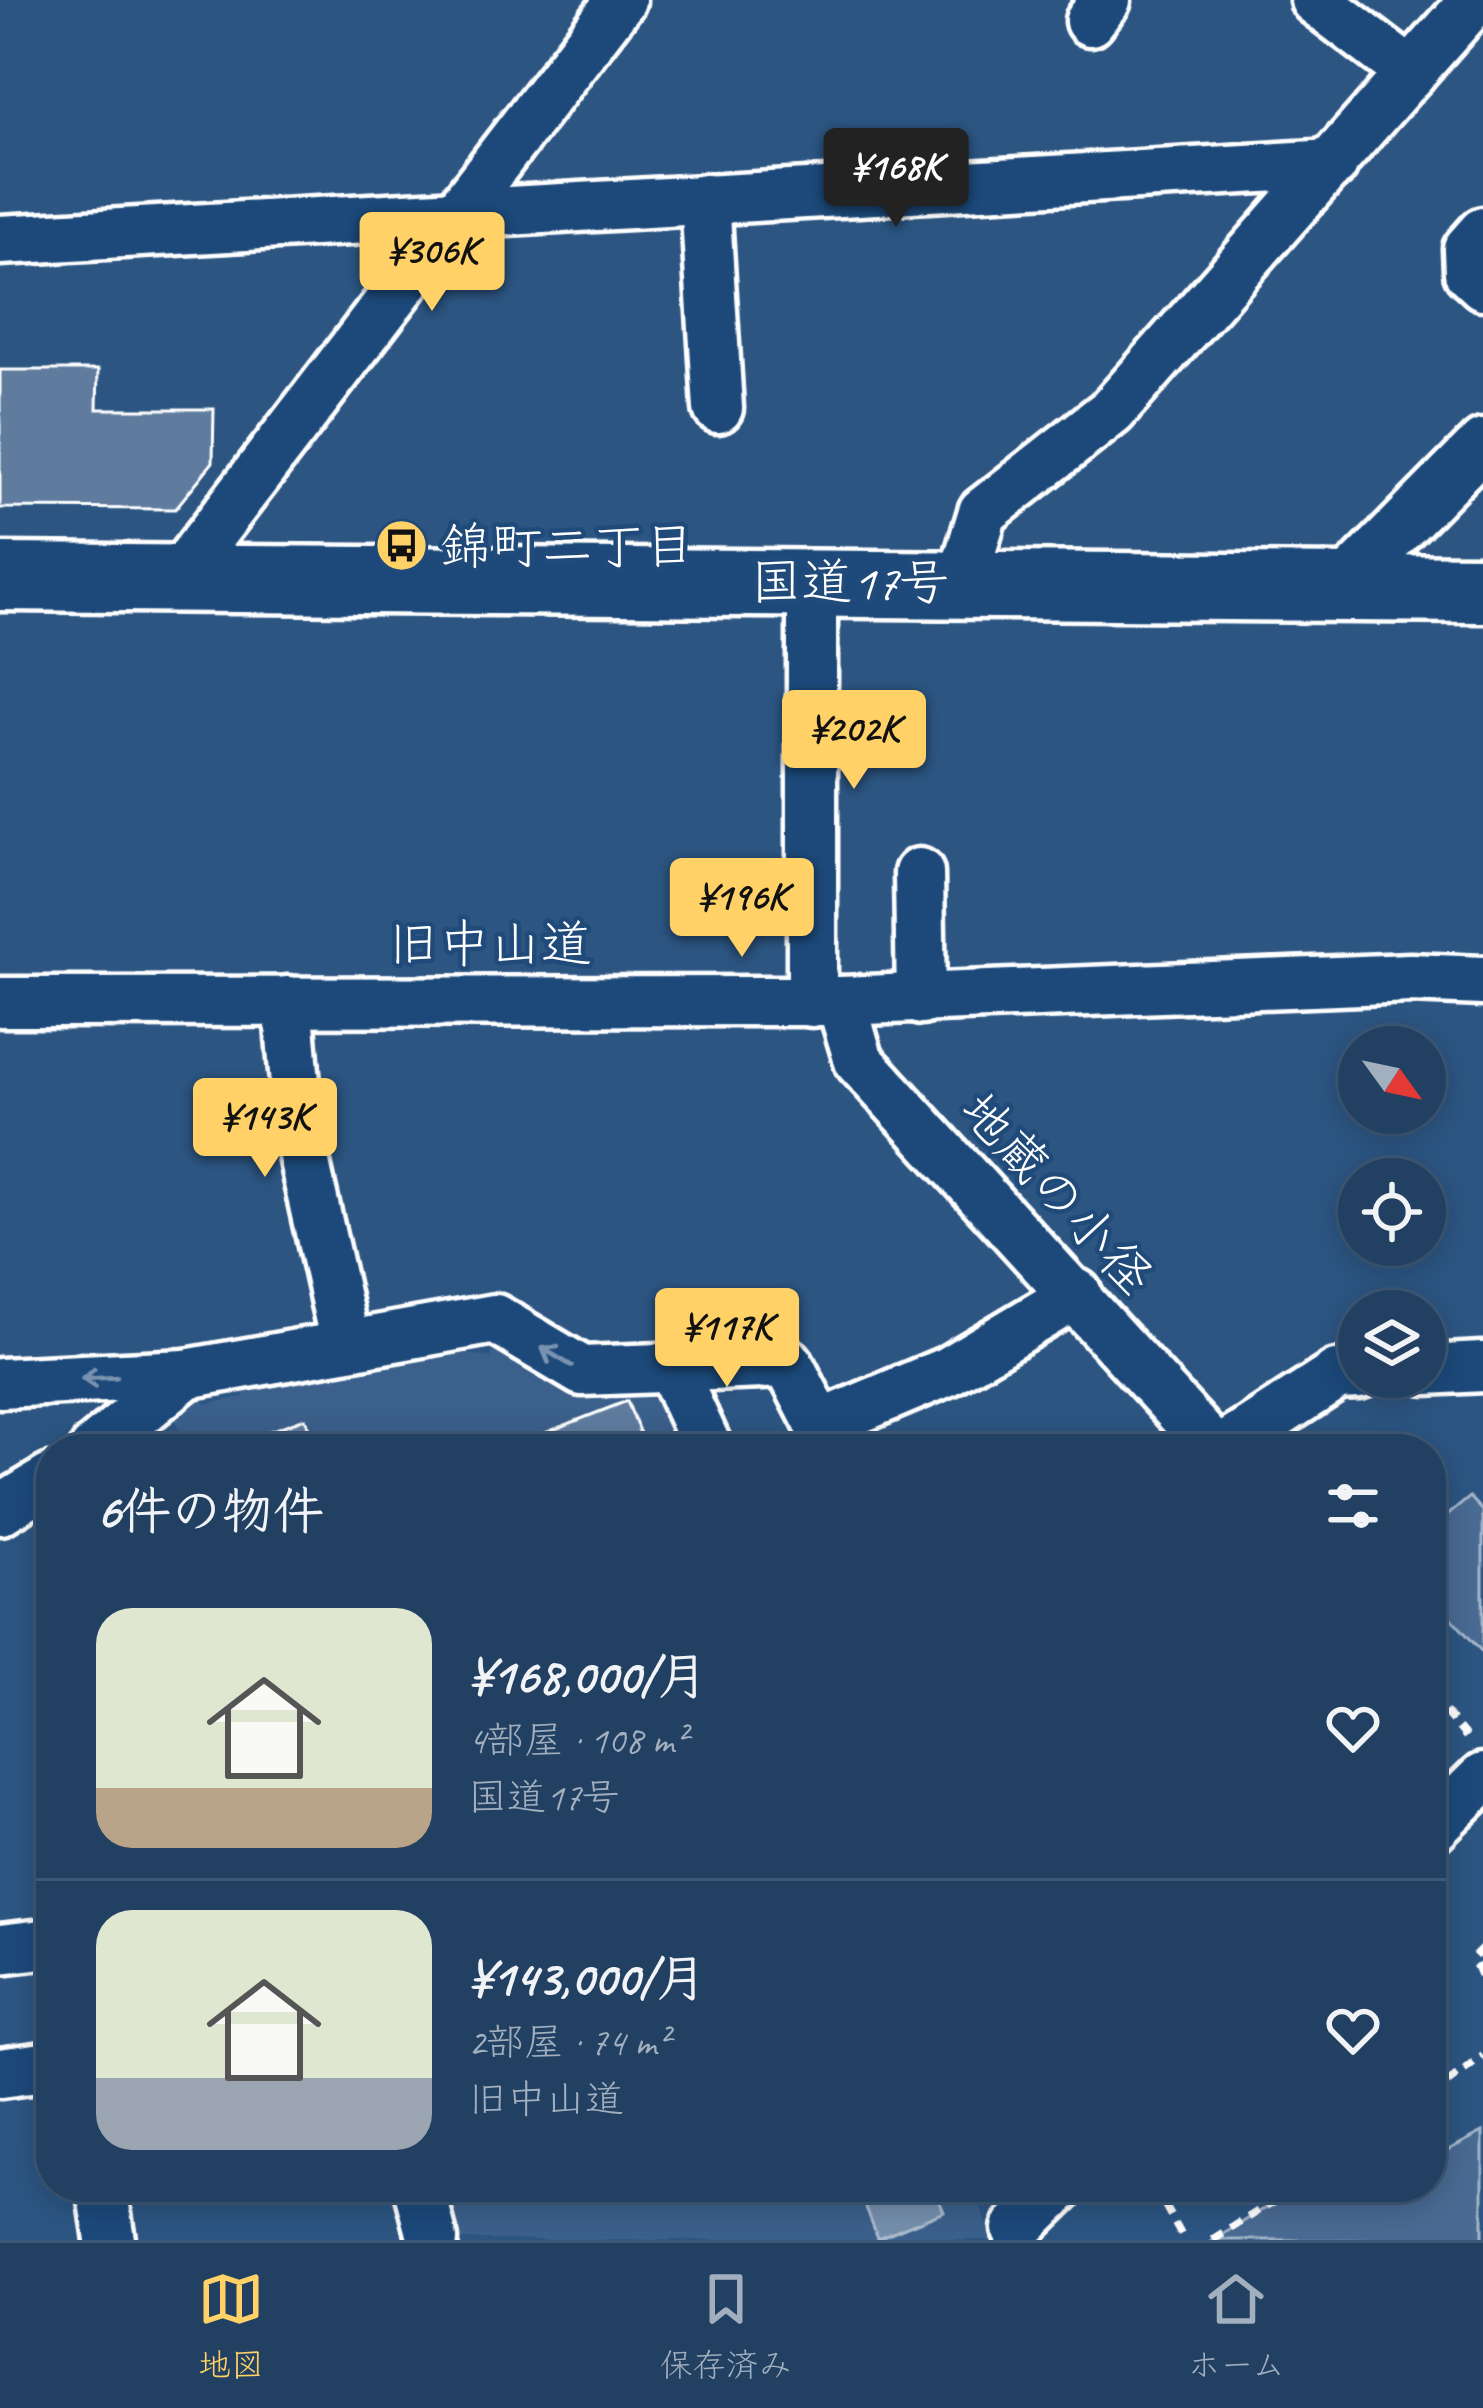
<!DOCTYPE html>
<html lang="ja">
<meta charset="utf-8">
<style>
body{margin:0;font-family:Caveat,"Klee One",sans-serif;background:#2d4b6b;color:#f1f3f6;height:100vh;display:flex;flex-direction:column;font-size:45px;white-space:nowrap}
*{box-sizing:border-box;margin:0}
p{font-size:39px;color:#a2afbe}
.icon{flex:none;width:66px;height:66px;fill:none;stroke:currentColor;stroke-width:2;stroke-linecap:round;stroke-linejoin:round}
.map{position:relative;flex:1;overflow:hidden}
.drawer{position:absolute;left:36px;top:1434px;width:1410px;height:768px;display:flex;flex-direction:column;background:#214062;border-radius:48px;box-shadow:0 6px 30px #0003,0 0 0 3px #3e5977}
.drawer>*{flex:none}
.needle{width:78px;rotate:123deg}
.fabs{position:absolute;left:1338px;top:1026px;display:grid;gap:24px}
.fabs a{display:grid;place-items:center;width:108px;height:108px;border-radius:50%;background:#214062;box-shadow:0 6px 30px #0003,0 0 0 3px #3e5977;font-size:60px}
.price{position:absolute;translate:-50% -102px;padding:0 27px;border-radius:12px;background:#ffd166;color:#111;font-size:39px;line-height:78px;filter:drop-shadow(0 3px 6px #0008)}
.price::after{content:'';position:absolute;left:50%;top:72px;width:36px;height:27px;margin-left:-18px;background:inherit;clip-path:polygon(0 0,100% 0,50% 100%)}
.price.on{background:#222;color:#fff}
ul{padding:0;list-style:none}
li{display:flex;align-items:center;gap:36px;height:300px;padding:0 60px}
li+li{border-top:3px solid #3e5977}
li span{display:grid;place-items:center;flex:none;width:336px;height:240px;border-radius:36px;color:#555}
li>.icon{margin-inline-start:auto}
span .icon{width:144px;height:144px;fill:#fffc;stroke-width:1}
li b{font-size:51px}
h2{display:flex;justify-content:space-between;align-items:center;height:144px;padding:0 60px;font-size:51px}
.tab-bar{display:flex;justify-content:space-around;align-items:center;height:168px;border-top:3px solid #3e5977;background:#214062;font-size:33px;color:#a2afbe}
.tab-bar a{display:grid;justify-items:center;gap:6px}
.tab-bar .on{color:#ffd166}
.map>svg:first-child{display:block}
</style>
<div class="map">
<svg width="1483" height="2240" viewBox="0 0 1483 2240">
<rect width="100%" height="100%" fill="#2c5582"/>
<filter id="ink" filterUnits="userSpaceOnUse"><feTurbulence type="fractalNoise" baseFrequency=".00833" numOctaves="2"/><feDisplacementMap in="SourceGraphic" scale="24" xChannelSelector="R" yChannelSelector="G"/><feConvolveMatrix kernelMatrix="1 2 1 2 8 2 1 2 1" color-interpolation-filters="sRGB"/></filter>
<g filter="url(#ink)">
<g fill="#3b618b">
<path d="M495,1344L640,1388L670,1404L690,1449H187L170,1408L198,1393L206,1404L243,1397L246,1381L448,1351L491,1358Z"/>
<path d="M442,2187H974L993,2240H452Z"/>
</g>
<g fill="#486b92" stroke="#a4b5c8" stroke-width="3">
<path d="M1470,1497L1483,1511V1653L1431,1595V1529Z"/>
<path d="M1431,2122L1448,2150L1483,2132V2240H1214L1299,2187H1431Z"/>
</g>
<path fill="#748fad" stroke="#acbcce" stroke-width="3" d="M858,2187H934L944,2211L878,2238Z"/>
<g fill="#5e7c9f" stroke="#fff" stroke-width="3">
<path d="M0,370H98L97,409H214L213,462L175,509L0,508Z"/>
<path d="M627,1401L646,1449H530L527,1440Z"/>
<path d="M305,1418L317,1449H251L248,1439Z"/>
</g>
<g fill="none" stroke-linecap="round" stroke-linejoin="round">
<defs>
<g id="minor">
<path d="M1315,0L1411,73"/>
<path d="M1090,21L1106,0"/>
<path d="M705,199L718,408"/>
<path d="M1483,232L1468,249L1469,272L1483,285"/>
<path d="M0,240L1333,164"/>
<path d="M178,577L621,0"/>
<path d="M962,581L983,512L1112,411L1475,0"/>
<path d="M812,583V1002"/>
<path d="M1342,587L1483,444"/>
<path d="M919,873L921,1000"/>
<path d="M288,1001L300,1142L345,1343"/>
<path d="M841,1001L859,1061L1214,1449"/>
<path d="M0,1002L841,1001L1410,978L1483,981"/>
<path d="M670,1366L708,1449"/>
<path d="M1425,1370L1483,1367"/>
<path d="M0,1383L186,1374L495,1319L582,1371L788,1363L820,1425L948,1371L1077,1294"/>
<path d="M95,1449L186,1374"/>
<path d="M1223,1449L1337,1375L1359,1374"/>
<path d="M0,1510L51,1479"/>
<path d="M1431,1829L1483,1778"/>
<path d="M0,1949L51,1943"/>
<path d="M0,2073L51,2066"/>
<path d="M102,2187L110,2240"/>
<path d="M419,2187L433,2240"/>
<path d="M1017,2229L1060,2187"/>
</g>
<path id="highway" d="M0,577L1483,589"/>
</defs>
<use href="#minor" stroke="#fff" stroke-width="57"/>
<use href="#highway" stroke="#fff" stroke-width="75"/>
<g stroke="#fff" stroke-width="8" stroke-dasharray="12 9" stroke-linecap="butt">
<path d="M1431,1696L1470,1741"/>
<path d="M1483,1948L1473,1958L1483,1981"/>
<path d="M1431,2096L1483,2056"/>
<path d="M1155,2187L1184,2240"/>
<path d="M1213,2240L1296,2187"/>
</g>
<use href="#minor" stroke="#1f4a7a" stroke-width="48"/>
<use href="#highway" stroke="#1f4a7a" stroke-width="66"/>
</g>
<defs><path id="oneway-shaft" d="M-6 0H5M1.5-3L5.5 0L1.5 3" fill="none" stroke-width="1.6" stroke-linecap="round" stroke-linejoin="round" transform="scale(3)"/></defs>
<g stroke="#7992af">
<use href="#oneway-shaft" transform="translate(557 1357) rotate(-149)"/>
<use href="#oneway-shaft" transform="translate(99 1378) rotate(177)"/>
</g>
</g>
<defs>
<symbol id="bus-disc" viewBox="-11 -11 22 22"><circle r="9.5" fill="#ffd166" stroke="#1f4a7a"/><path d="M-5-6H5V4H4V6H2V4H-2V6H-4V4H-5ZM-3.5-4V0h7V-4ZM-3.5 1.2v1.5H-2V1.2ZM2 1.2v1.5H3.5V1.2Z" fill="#111"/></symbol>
</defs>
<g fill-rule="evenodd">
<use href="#bus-disc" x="372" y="516" width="59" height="59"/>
</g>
<g text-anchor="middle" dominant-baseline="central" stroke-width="9" stroke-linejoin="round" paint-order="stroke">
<g font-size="51" fill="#fff" stroke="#1f4a7a" text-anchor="start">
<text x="440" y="546">錦町二丁目</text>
</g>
<g font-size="51" fill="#fff" stroke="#1f4a7a">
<text x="850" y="582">国道17号</text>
<text x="490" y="944">旧中山道</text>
<text transform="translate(1057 1193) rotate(47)">地蔵の小径</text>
</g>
</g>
</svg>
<div class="fabs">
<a><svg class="needle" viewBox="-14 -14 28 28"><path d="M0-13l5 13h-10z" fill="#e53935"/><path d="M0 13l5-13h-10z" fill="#a2afbe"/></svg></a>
<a><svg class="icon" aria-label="locate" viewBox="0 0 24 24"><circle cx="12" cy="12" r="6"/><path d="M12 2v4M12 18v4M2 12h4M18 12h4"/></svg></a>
<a><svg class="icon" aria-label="layers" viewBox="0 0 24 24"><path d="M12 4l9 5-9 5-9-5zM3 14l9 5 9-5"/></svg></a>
</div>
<b class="price on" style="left:896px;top:230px">¥168K</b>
<b class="price" style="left:432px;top:314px">¥306K</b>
<b class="price" style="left:854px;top:792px">¥202K</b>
<b class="price" style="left:742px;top:960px">¥196K</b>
<b class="price" style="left:265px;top:1180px">¥143K</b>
<b class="price" style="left:727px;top:1390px">¥117K</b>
<section class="drawer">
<h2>6件の物件<svg class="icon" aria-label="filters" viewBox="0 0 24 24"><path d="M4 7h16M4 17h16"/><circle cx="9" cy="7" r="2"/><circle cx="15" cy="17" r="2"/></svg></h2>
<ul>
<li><span style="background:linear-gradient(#dfe7d0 75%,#b9a48a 0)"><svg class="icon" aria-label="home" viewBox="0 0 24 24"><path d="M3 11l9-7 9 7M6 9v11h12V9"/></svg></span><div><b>¥168,000/月</b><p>4部屋 · 108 m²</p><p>国道17号</p></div><svg class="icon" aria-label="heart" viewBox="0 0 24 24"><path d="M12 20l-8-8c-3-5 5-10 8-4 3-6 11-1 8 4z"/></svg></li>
<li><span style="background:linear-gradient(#dfe7d0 70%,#9aa5b1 0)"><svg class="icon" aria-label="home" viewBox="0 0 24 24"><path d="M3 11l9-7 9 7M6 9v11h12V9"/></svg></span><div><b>¥143,000/月</b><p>2部屋 · 74 m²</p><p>旧中山道</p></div><svg class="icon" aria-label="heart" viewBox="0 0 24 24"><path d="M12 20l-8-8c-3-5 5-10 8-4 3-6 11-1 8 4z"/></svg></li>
</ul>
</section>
</div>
<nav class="tab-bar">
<a class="on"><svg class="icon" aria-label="map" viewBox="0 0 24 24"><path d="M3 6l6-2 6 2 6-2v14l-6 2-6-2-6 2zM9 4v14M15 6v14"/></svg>地図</a>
<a><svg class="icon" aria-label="saved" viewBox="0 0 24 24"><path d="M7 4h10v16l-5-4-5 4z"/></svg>保存済み</a>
<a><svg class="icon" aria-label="home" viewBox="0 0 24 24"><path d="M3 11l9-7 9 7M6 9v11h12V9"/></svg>ホーム</a>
</nav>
